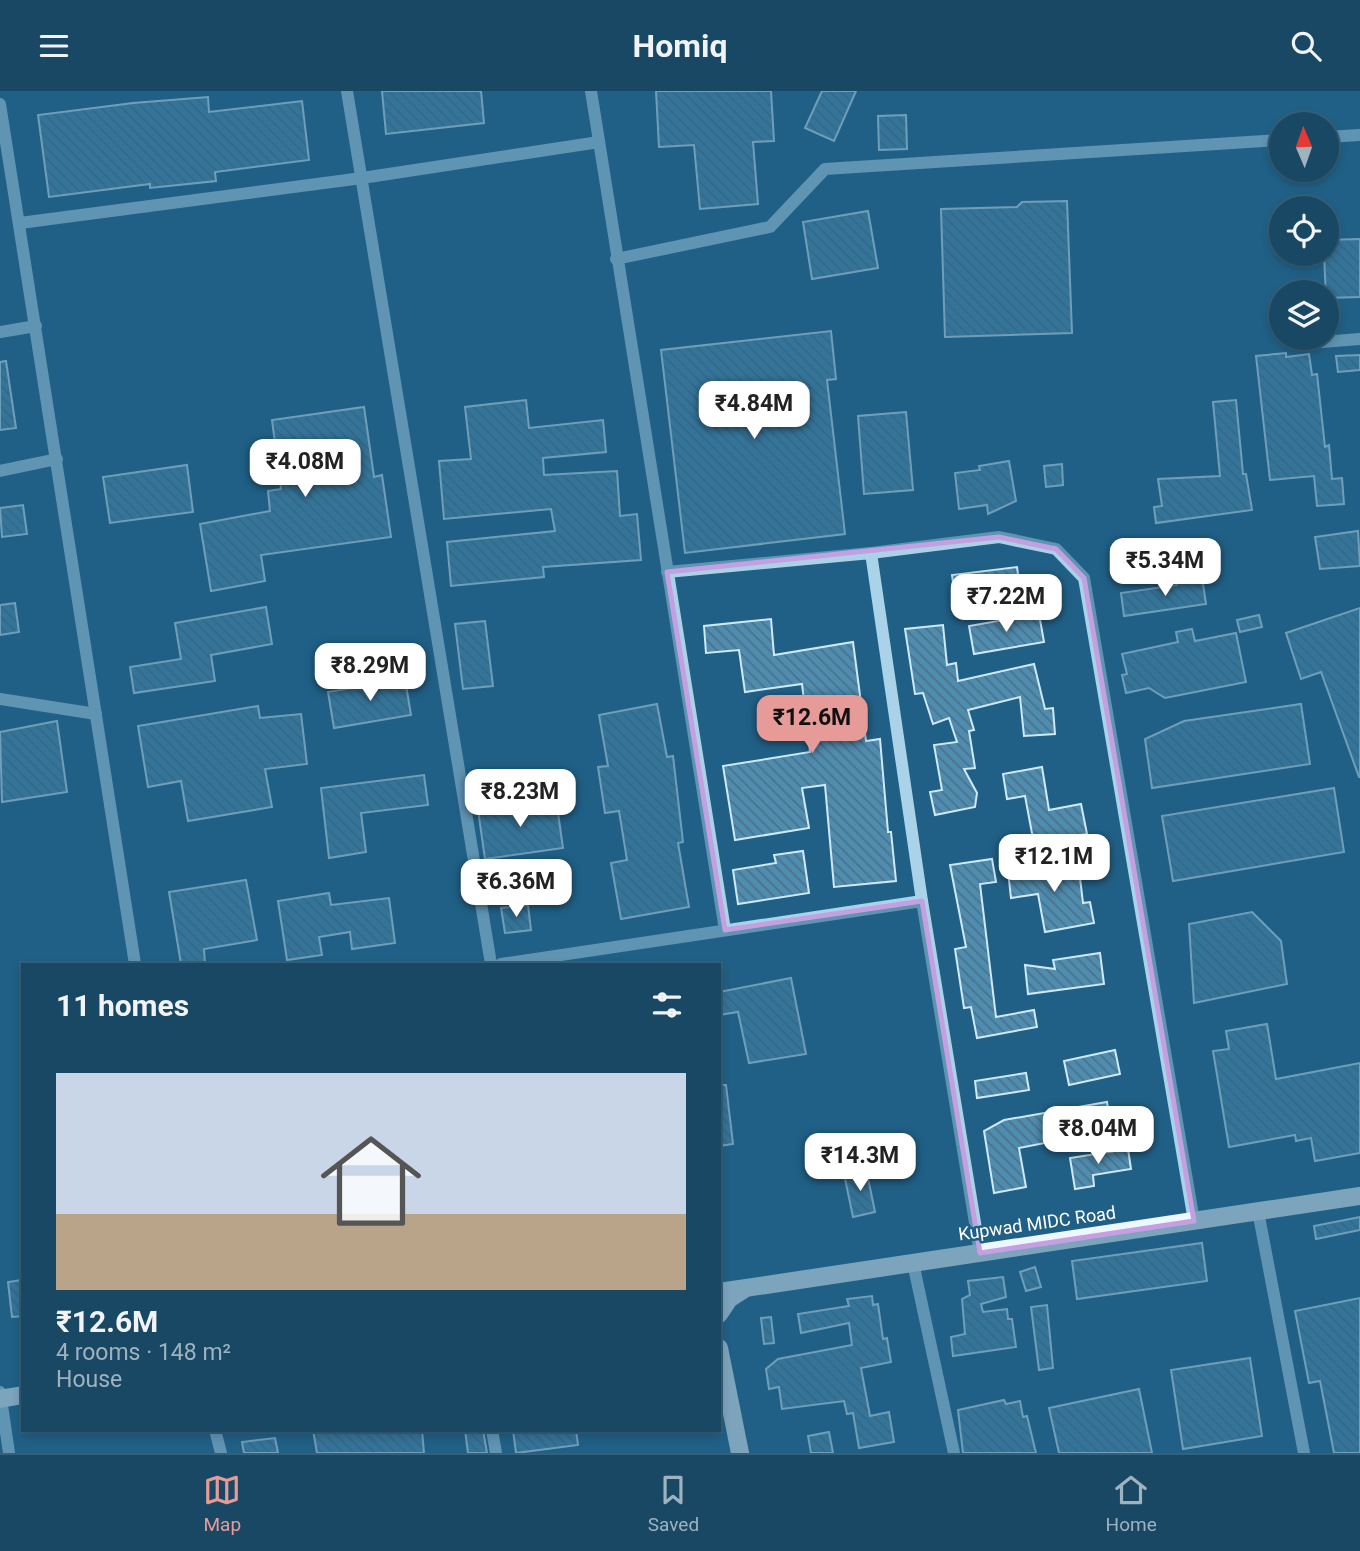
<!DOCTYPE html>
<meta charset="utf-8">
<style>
body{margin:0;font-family:Roboto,sans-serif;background:#224f6a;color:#f1f3f6;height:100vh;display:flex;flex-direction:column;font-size:26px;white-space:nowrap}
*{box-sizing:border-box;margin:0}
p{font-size:23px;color:#9fb2bf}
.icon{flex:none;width:38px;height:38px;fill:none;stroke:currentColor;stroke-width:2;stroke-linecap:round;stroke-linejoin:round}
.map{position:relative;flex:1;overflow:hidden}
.sheet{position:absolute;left:21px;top:872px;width:700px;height:469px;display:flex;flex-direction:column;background:#194864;border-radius:0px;box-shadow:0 4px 10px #0003,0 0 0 2px #376078}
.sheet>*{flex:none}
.needle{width:46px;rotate:358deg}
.buttons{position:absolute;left:1269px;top:21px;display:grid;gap:14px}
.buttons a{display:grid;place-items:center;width:70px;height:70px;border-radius:50%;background:#194864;box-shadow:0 4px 10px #0003,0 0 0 2px #376078;font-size:35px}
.price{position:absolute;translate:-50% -60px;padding:0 16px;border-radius:14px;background:#fff;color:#222;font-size:23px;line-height:46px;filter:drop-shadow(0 2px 4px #0008)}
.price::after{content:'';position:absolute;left:50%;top:42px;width:21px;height:16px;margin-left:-10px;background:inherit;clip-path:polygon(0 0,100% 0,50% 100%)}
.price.current{background:#e69b98;color:#111}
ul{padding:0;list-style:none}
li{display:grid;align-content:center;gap:14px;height:371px;padding:0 35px}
li span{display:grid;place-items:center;height:217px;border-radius:0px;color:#555}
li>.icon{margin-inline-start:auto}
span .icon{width:126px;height:126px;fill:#fffc;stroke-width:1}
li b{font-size:30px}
h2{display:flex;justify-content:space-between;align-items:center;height:84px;padding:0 35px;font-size:30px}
header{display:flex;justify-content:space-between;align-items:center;height:91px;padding:0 35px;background:#194864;font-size:32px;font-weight:700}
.tab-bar{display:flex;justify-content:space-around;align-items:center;height:98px;border-top:2px solid #376078;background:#194864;font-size:19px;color:#9fb2bf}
.tab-bar a{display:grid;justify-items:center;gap:4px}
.tab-bar .current{color:#e69b98}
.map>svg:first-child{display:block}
</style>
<header><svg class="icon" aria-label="menu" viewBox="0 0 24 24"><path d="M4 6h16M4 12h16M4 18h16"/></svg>Homiq<svg class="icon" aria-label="search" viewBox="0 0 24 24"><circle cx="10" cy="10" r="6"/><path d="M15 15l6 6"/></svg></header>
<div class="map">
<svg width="1360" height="1362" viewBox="0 0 1360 1362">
<defs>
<pattern id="building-back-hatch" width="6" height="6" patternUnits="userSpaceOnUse" patternTransform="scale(1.75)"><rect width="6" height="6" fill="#4e8cb0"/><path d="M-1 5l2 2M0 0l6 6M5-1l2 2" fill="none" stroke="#4d7288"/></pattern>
</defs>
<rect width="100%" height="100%" fill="#216086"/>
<g fill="url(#building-back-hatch)" stroke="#cee9f7" stroke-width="2">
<path d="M382,0H481L484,32L386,43Z"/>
<path d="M656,0H771L774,50L753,51L758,113L700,118L694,54L659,56Z"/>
<path d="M822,0H856L834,50L805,37Z"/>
<path d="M208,6L209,21L302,10L309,69L215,81L216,90L150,97V93L49,106L38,24L133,12Z"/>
<path d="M906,24L907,58L879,59L878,25Z"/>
<path d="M1067,110L1072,242L945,246L941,118L1017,116L1022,111Z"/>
<path d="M868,120L878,177L812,188L803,131Z"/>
<path d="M1360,148V206L1326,207L1324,163H1326V149Z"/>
<path d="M831,240L836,288L827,289L845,443L685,462L661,259Z"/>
<path d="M1286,262V266L1309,263L1312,284L1317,283L1325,356L1329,354L1332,388L1342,387L1344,413L1317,415L1314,385L1270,389L1256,265Z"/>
<path d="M1360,264V279L1338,281L1336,265Z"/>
<path d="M6,270L16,337L0,339V271Z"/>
<path d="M526,309L529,337L603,329L606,361L543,367L544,384L617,380L620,425L637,423L641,469L543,476L544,486L451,495L447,451L555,440L551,418L444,428L439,370L471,368L465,316Z"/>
<path d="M1236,309L1243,383H1246L1252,419L1156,432L1154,416L1162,415L1158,388L1220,385L1213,311Z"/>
<path d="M364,316L374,386L382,384L391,446L261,464L265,490L211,500L200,433L270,420L268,400L281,398L272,329Z"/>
<path d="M906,321L913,399L864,403L858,325Z"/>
<path d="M1009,370L1016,410L988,423L987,414L959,418L955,382L980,379L979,375Z"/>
<path d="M1062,373L1063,394L1046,396L1044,375Z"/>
<path d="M187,374L193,421L110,432L103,386Z"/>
<path d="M23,414L27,443L2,446L0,417Z"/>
<path d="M1358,440L1360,475L1320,478L1315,446Z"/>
<path d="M1017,476L1021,507L956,515L952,484Z"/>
<path d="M1202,486L1206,513L1124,525L1121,502L1177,494L1176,490Z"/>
<path d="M15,512L19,541L0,544V514Z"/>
<path d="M266,516L272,553L211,564L215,590L134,602L130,576L181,568L175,532Z"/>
<path d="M1360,517V686H1359L1321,581L1301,588L1286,542Z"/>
<path d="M1039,523L1044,551L974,563L969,535Z"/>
<path d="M1259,524L1262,536L1240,541L1237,529Z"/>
<path d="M771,528L774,564L853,551L866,650L880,648L888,741H891L896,790L834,796L825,694L802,697L809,737L735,749L723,675L810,661L802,593L745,601L739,559L706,562L704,535Z"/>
<path d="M485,530L493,595L463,598L455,533Z"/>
<path d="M943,534L947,574L956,572L958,590L1034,573L1045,618L1053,617L1055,643L1024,645L1020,606L968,619L974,639L969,640L975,677L964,678L977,702L975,716L935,724L930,701L942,699L934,654L957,651L949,627L933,633L923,602L915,603L905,538Z"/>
<path d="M1192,538L1195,550L1236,542L1246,591L1165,607L1149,597L1126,602L1122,584L1127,583L1122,563L1178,551L1176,541Z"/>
<path d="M405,588L411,624L334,637L328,601Z"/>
<path d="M657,613L667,666L673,665L683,751L678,752L689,816L621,828L611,772L627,769L619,720L605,722L598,676L608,675L599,624Z"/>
<path d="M1301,613L1310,673L1152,697L1145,648L1184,630Z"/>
<path d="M258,615L260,627L301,623L307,673L265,678L272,716L188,730L181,690L148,696L138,635Z"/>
<path d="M57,630L67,701L2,711L0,641Z"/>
<path d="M1042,676L1049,719L1081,713L1087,743L1034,753L1025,705L1007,708L1003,683Z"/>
<path d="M424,684L428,714L361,722L366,761L329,767L321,697Z"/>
<path d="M1334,697L1344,761L1173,790L1162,725Z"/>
<path d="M556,708L563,757L485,768L478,719Z"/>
<path d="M803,760L809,802L738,813L733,779L776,772L774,764Z"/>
<path d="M992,768L996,791L980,793L996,926L1034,919L1037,936L977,947L971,916L964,917L955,858L966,856L950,774Z"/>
<path d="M1078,770L1083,812L1090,811L1094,832L1045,841L1038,803L1011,807L1008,780Z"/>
<path d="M246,789L257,849L204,858L205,873H181L169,801Z"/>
<path d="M329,802L331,814L389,807L395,852L352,858L350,841L319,846L322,864L287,869L278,810Z"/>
<path d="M528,814L531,839L505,842L501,817Z"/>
<path d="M1252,821L1281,850L1287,893L1194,912L1189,833Z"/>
<path d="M1100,862L1104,893L1028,903L1025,874L1055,878L1053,869Z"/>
<path d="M791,887L806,963L749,972L738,921L719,924V901Z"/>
<path d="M1267,933L1276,988L1360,972V1062L1315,1070L1311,1047L1296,1050L1295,1044L1229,1056L1213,960L1229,958L1226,940Z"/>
<path d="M1115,959L1120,983L1069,994L1064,970Z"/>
<path d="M1026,982L1029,999L977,1007L975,990Z"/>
<path d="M719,994H726L733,1053L719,1055Z"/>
<path d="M1107,1011L1111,1039L1019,1057L1026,1096L994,1102L984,1040L1004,1029Z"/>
<path d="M1128,1058L1131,1078L1093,1084L1094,1095L1075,1098L1070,1067Z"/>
<path d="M866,1077L875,1121L853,1126L844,1083Z"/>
<path d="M1360,1126V1139L1316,1148L1314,1135Z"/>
<path d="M1202,1152L1207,1190L1077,1208L1072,1170Z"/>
<path d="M1035,1176L1041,1196L1026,1200L1020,1181Z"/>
<path d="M1003,1186L1006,1206L981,1213L983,1221L1007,1218L1008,1228H1012L1016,1256L953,1265L951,1246L965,1243L962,1208L970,1204L968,1190Z"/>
<path d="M22,1189L23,1225L12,1226L8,1191Z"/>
<path d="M872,1205L873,1214L878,1213L883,1248L887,1247L891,1271L861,1277L870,1325L889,1321L894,1351L859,1357L853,1322L847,1323L844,1310L782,1318L779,1296L769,1298L766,1278L778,1268L852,1254L849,1232L801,1242L798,1223L849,1215L847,1208Z"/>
<path d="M1360,1207V1362H1334L1320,1290L1309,1292L1295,1220Z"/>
<path d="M1047,1214L1053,1277L1039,1279L1031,1216Z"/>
<path d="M771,1226L774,1252L764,1253L761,1227Z"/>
<path d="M1250,1267L1262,1345L1183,1358L1171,1279Z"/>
<path d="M1139,1298L1152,1362H1059L1049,1317Z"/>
<path d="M1004,1309L1006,1313L1020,1310L1023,1326L1027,1325L1036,1362H963L958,1319Z"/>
<path d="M313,1339H422L424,1362H317Z"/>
<path d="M465,1339H483L487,1362H468Z"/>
<path d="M513,1339H576L578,1354L516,1362Z"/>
<path d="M829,1341L833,1362H811L808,1345Z"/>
<path d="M275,1347L278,1362H244L242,1351Z"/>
</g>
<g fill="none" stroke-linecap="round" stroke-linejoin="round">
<g stroke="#aad3e9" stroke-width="12">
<path d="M347,0L491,873"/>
<path d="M591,0L725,839"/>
<path d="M0,13L135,873"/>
<path d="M1326,46L1360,44"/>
<path d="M20,132L362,87L599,51"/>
<path d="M616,168L770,136L825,78L1281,49"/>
<path d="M0,241L36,235"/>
<path d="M1297,253L1360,248"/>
<path d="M0,380L57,368"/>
<path d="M871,462L999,446L1056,458L1084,487L1194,1130"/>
<path d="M667,481L871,462L922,810"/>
<path d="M0,608L96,623"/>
<path d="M501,873L922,810L980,1162"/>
<path d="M1258,1120L1304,1362"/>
<path d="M913,1172L954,1362"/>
<path d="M0,1301L9,1362"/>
<path d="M215,1339L221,1362"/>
<path d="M492,1339L496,1362"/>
</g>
<g stroke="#eef7fe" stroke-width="18">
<path d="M719,1201L1360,1105"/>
<path d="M719,1223L729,1208L743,1199"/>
<path d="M719,1257L740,1362"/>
<path d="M0,1308L23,1304"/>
</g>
</g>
<path d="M0 0H1360V1362H0ZM999,446L1056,458L1084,487L1194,1130L980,1162L922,810L725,839L667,481Z" fill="#216086" fill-opacity=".55" fill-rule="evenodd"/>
<path fill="none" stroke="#c4a0e2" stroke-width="5" stroke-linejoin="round" d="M999,446L1056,458L1084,487L1194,1130L980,1162L922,810L725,839L667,481Z"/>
<g text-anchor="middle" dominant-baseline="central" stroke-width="5" stroke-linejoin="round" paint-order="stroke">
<g font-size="18" fill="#fff" stroke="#216086">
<text transform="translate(1037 1132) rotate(-8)">Kupwad MIDC Road</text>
</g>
</g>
</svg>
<div class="buttons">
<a><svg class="needle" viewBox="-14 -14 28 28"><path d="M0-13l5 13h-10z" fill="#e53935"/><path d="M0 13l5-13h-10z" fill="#9fb2bf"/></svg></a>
<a><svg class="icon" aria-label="locate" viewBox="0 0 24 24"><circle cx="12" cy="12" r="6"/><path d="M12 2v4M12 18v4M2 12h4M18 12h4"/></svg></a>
<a><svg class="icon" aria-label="layers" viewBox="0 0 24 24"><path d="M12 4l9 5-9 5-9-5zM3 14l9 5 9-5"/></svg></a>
</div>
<b class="price" style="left:754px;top:350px">₹4.84M</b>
<b class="price" style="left:305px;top:408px">₹4.08M</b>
<b class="price" style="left:1165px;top:507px">₹5.34M</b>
<b class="price" style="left:1006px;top:543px">₹7.22M</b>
<b class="price" style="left:370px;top:612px">₹8.29M</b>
<b class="price current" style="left:812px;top:664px">₹12.6M</b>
<b class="price" style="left:520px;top:738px">₹8.23M</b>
<b class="price" style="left:1054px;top:803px">₹12.1M</b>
<b class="price" style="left:516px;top:828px">₹6.36M</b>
<b class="price" style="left:1098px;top:1075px">₹8.04M</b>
<b class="price" style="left:860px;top:1102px">₹14.3M</b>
<section class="sheet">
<h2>11 homes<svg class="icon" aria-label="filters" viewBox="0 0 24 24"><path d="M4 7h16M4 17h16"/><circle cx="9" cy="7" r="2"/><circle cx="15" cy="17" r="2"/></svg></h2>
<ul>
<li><span style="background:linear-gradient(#c9d6e8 65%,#b9a48a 0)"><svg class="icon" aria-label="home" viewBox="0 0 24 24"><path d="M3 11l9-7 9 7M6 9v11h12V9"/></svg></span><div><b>₹12.6M</b><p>4 rooms · 148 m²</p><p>House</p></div></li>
</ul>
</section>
</div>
<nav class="tab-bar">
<a class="current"><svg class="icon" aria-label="map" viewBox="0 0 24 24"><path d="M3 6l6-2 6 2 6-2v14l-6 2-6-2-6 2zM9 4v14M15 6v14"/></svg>Map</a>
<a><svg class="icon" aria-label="saved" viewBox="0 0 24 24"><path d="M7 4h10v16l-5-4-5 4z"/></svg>Saved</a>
<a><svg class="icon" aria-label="home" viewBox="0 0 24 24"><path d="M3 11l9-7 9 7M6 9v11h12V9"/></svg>Home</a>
</nav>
